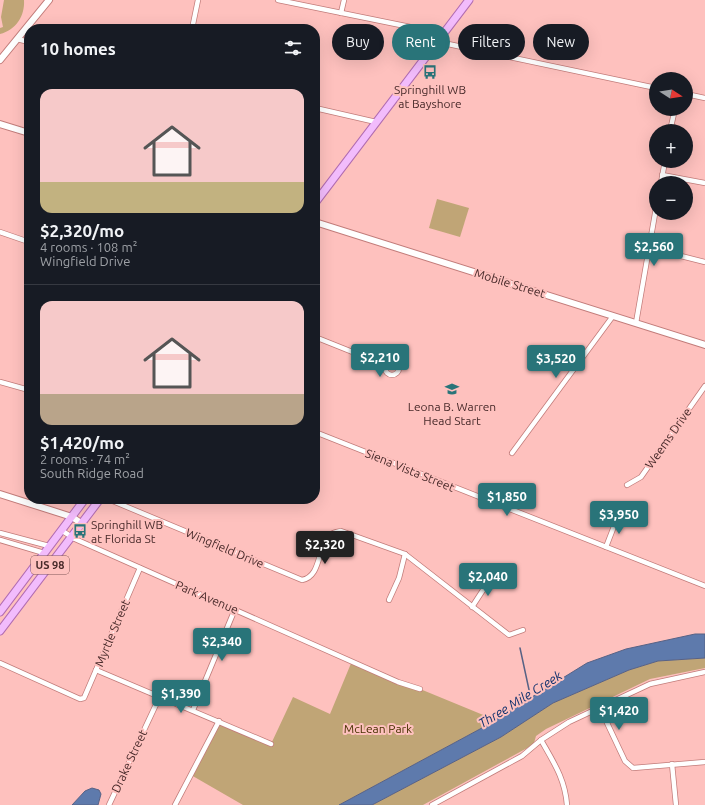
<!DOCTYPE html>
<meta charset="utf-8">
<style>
body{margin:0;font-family:Ubuntu,sans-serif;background:#20242c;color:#f1f3f6;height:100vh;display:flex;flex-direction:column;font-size:15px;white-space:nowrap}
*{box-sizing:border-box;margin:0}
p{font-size:13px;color:#9ea1a6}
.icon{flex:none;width:22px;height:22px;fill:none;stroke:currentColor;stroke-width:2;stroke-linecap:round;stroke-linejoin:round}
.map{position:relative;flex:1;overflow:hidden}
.panel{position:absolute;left:24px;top:24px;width:296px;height:480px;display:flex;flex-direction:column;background:#171b24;border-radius:16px;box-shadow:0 4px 16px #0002}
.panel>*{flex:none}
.hud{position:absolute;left:332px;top:24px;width:313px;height:36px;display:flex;gap:8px}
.needle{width:26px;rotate:102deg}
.controls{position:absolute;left:649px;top:72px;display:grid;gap:8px}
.controls a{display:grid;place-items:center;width:44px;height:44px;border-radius:50%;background:#171b24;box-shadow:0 4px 16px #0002;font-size:20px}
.price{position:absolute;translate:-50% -34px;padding:0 9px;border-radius:4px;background:#297479;color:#fff;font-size:13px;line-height:26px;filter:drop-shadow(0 1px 2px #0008)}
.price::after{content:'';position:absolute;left:50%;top:24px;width:12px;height:9px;margin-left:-6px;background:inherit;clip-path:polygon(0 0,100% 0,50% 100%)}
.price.current{background:#222;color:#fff}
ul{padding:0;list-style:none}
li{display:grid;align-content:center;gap:8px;height:212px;padding:0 16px}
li+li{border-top:1px solid #363941}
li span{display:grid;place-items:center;height:124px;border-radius:12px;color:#555}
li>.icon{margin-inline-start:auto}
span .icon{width:72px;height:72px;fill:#fffc;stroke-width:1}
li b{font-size:17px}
h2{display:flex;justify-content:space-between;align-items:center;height:48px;padding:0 16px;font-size:17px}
.chip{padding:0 14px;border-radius:18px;background:#171b24;box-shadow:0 4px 16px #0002;font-size:14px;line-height:36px}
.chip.current{background:#297479;color:#fff}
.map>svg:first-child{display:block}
</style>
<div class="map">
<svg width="705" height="805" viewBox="0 0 705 805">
<rect width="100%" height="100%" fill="#fec1be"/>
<g fill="#c0a576">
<path d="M4,0H24C25,16 16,30 0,34V28L3,27L1,17Z"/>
<path d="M437,199L469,208L460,237L429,228Z"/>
<path d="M705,658V668L650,679L546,729L536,736L534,743L529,747L423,805H372L501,737L553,703L629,670L658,661Z"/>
<path d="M352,661L493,719L480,729L339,805H243L191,775L219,721L271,744L293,697L330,714Z"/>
</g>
<g fill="#5e7aac" stroke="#576285">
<path d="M695,634H705V658L658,661L629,670L553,703L501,737L372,805H339L480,729L587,663L626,649Z"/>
<path d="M92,788L99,790L101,794L98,805H72L85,791Z"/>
</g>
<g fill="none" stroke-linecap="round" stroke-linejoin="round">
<path stroke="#576285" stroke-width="1.5" d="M520,648L531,699"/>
<defs>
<g id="street">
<path d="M278,0L430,31L448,44L656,88"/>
<path d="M341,13L344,0"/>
<path d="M192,29L198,0"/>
<path d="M17,39L29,42"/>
<path d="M686,94L705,98"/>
<path d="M315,108L376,122"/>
<path d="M670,131L675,109"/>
<path d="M662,175L705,183"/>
<path d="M661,183L665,161"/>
<path d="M0,232L29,242"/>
<path d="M649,248L705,262"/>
<path d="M636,323L656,208"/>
<path d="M315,337L385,365"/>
<circle cx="392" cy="368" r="7"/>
<path d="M0,382L29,390"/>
<path d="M315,432L705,586"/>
<path d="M512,453L613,316"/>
<path d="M627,485L641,477L705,386"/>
<path d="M108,499L302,580C323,576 316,544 332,534C334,532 338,532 341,531L405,554L509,635L523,630"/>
<path d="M61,530L75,539L398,682L420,689"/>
<path d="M0,533L49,546"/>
<path d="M0,540L44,553"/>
<path d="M606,547L618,516"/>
<path d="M389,600L399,578L405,554"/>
<path d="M472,607L485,587V581"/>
<path d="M0,663L80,699L84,698L140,568"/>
<path d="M96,670L271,744"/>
<path d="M600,708L625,761L633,768L705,762"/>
<path d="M193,710L235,609"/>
<path d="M541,740C554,763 565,779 567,805"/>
<path d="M672,764L676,805"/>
<path d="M109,805L160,696"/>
<path d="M175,805L219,721"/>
<path d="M432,805L522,756L541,740L569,722L650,684L705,672"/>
</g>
<g id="secondary">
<path d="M0,60L49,0"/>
<path d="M0,124L29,133"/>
<path d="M315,222L705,345"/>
<path d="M0,494L72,517L81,523"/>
</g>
<g id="primary">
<path d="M315,203L469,0"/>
<path d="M0,612L85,499"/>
<path d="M0,631L100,499"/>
</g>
</defs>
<use href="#street" stroke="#c27c7a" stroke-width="6"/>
<use href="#secondary" stroke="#c27c7a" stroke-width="8"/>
<use href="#primary" stroke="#b16cb1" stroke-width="9"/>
<use href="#street" stroke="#fff" stroke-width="4.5"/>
<use href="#secondary" stroke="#fff" stroke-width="6"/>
<use href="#primary" stroke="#f2bcfc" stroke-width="7"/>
</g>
<defs>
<symbol id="bus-bare" viewBox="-9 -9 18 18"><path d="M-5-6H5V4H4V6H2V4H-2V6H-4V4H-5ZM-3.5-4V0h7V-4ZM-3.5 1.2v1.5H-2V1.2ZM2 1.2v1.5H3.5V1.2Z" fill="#297479" stroke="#fec1be" stroke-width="2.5" paint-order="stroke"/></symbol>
<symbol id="school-bare" viewBox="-9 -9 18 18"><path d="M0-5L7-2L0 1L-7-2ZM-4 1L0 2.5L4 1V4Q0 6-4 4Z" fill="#297479" stroke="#fec1be" stroke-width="2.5" paint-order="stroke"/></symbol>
</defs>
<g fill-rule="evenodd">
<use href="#bus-bare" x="420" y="62" width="20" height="20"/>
<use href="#school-bare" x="442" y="379" width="20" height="20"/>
<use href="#bus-bare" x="70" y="521" width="20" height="20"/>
</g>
<g text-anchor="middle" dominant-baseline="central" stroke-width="4" stroke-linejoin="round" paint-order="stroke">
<rect fill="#fec1be" stroke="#7f5756" stroke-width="1" x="31" y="556" width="38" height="18" rx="3"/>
<g font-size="11" font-weight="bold" fill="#482a2a">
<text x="50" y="565">US 98</text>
</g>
<g font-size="12" fill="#482a2a" stroke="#fec1be">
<text x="430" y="89">Springhill WB<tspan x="430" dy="14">at Bayshore</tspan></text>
<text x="452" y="406">Leona B. Warren<tspan x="452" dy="14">Head Start</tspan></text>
<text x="91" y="524" text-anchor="start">Springhill WB<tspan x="91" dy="14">at Florida St</tspan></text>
</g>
<g font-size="12" fill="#482a2a" stroke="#fec1be">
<text transform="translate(510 283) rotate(17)">Mobile Street</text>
<text transform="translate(668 438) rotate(-55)">Weems Drive</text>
<text transform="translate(410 470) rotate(22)">Siena Vista Street</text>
<text transform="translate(225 548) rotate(23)">Wingfield Drive</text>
<text transform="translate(207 597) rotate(23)">Park Avenue</text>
<text transform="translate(112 633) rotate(-67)">Myrtle Street</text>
<text transform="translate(129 761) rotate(-65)">Drake Street</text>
</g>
<g font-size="12" fill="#473100" stroke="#fec1be">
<text x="378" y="728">McLean Park</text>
</g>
<g font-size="13" font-style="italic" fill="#0f306d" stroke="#fec1be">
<text transform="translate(520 699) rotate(-32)">Three Mile Creek</text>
</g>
</g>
</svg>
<div class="controls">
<a><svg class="needle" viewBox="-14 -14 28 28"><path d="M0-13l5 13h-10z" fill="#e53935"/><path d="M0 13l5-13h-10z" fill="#9ea1a6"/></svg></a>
<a>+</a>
<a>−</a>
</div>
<b class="price" style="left:654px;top:267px">$2,560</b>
<b class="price" style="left:380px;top:378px">$2,210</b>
<b class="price" style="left:556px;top:379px">$3,520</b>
<b class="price" style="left:507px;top:517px">$1,850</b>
<b class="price" style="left:619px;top:535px">$3,950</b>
<b class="price current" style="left:325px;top:565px">$2,320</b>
<b class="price" style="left:488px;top:597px">$2,040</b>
<b class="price" style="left:222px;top:662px">$2,340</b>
<b class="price" style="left:181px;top:714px">$1,390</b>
<b class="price" style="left:619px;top:731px">$1,420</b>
<div class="hud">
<a class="chip">Buy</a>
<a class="chip current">Rent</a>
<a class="chip">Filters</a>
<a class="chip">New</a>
</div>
<section class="panel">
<h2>10 homes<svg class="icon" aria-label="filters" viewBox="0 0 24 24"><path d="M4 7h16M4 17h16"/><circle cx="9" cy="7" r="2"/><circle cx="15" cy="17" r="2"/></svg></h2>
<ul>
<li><span style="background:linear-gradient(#f6c9c9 75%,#c2b280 0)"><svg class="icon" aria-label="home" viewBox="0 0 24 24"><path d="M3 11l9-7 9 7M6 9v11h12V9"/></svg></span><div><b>$2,320/mo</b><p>4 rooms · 108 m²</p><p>Wingfield Drive</p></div></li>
<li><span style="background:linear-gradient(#f6c9c9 75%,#b9a48a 0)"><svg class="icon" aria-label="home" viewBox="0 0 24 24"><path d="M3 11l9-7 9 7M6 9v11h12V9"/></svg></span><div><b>$1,420/mo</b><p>2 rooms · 74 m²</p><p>South Ridge Road</p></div></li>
</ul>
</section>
</div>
